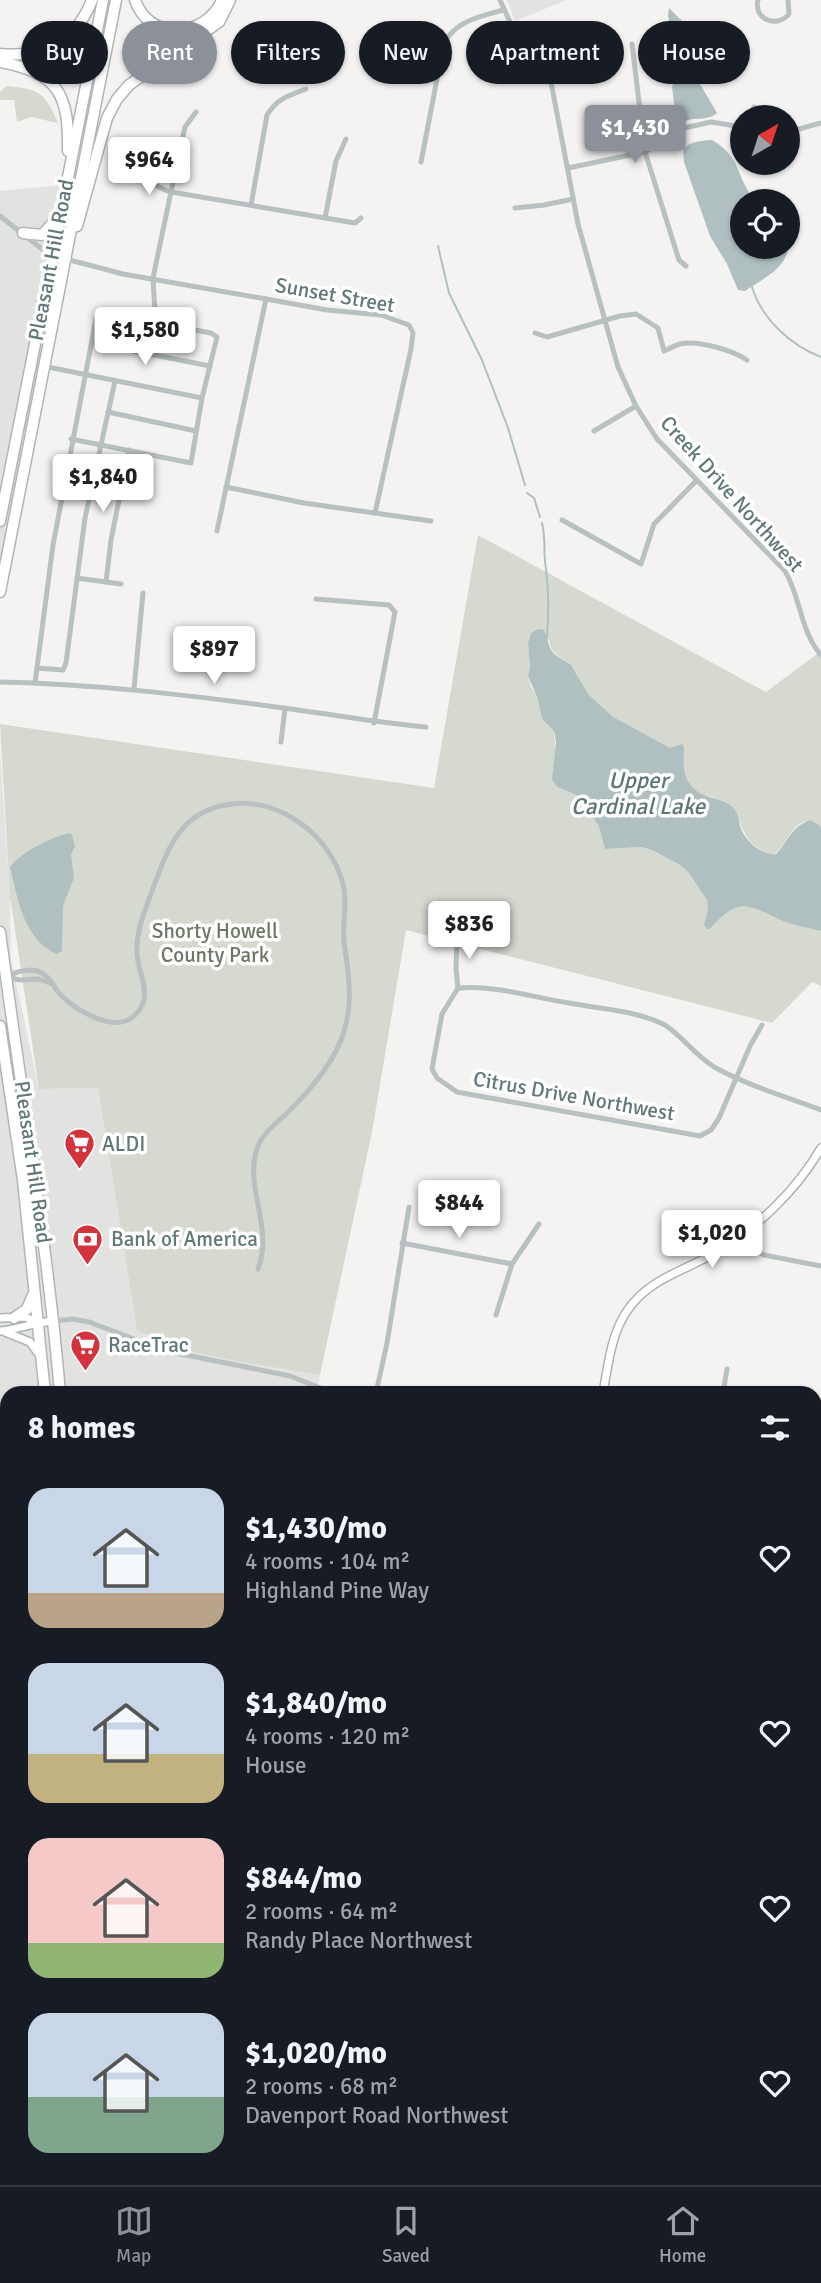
<!DOCTYPE html>
<meta charset="utf-8">
<style>
body{margin:0;font-family:Signika,sans-serif;background:#242831;color:#f1f3f6;height:100vh;display:flex;flex-direction:column;font-size:26px;white-space:nowrap}
*{box-sizing:border-box;margin:0}
p{font-size:23px;color:#9ea1a6}
.icon{flex:none;width:38px;height:38px;fill:none;stroke:currentColor;stroke-width:2;stroke-linecap:round;stroke-linejoin:round}
.map{position:relative;flex:1;overflow:hidden}
.panel{position:absolute;left:0px;top:1386px;width:822px;height:800px;display:flex;flex-direction:column;background:#171b24;border-radius:21px 21px 0 0;box-shadow:0 2px 5px #0004}
.panel>*{flex:none}
.banner{position:absolute;left:21px;top:21px;width:780px;height:63px;display:flex;gap:14px}
.needle{width:46px;rotate:39deg}
.tools{position:absolute;left:730px;top:105px;display:grid;gap:14px}
.tools a{display:grid;place-items:center;width:70px;height:70px;border-radius:50%;background:#171b24;box-shadow:0 2px 5px #0004;font-size:35px}
.price{position:absolute;translate:-50% -60px;padding:0 16px;border-radius:7px;background:#fff;color:#222;font-size:23px;line-height:46px;filter:drop-shadow(0 2px 4px #0008)}
.price::after{content:'';position:absolute;left:50%;top:42px;width:21px;height:16px;margin-left:-10px;background:inherit;clip-path:polygon(0 0,100% 0,50% 100%)}
.price.active{background:#8c9099;color:#fff}
ul{padding:0;list-style:none}
li{display:flex;align-items:center;gap:21px;height:175px;padding:0 28px}
li span{display:grid;place-items:center;flex:none;width:196px;height:140px;border-radius:21px;color:#555}
li>.icon{margin-inline-start:auto}
span .icon{width:84px;height:84px;fill:#fffc;stroke-width:1}
li b{font-size:30px}
h2{display:flex;justify-content:space-between;align-items:center;height:84px;padding:0 28px;font-size:30px}
.tag{padding:0 24px;border-radius:32px;background:#171b24;box-shadow:0 2px 5px #0004;font-size:24px;line-height:63px}
.tag.active{background:#8c9099;color:#fff}
.tabs{display:flex;justify-content:space-around;align-items:center;height:98px;border-top:2px solid #363941;background:#171b24;font-size:19px;color:#9ea1a6}
.tabs a{display:grid;justify-items:center;gap:4px}
.tabs .active{color:#8c9099}
.map>svg:first-child{display:block}
</style>
<div class="map">
<svg width="821" height="2185" viewBox="0 0 821 2185">
<rect width="100%" height="100%" fill="#f4f3f1"/>
<g fill="#e2e3e1">
<path d="M507,0H567L515,21Z"/>
<path d="M83,183L24,436L0,580V191Z"/>
<path d="M0,752L10,897L11,959L39,1089L98,1088L137,1330L152,1339L184,1349L320,1375L316,1393H7V2179H678L686,2185H0Z"/>
</g>
<g fill="#d6d9d0">
<path d="M6,86C39,89 45,92 58,123L31,117L17,122L14,100H0V92Z"/>
<path d="M478,535L766,692L821,651V826C796,808 788,845 773,855C737,844 746,816 722,801C710,793 700,800 690,784C682,773 684,759 684,747L682,745L670,748C642,736 610,719 589,695C582,687 579,676 572,667C563,656 551,656 549,640L528,644L530,666L528,676L531,687L537,697L542,719L554,731L557,787L581,797L599,827L605,849L641,847L652,850L680,865L688,872L707,900L708,909L704,925L710,929C739,896 748,905 783,921C795,926 809,928 821,931V986L812,982L772,1023L406,930L372,1132L320,1375C264,1364 186,1358 137,1330L98,1088L39,1089L10,897L0,724L434,788Z"/>
</g>
<g fill="#b0c0c0">
<path d="M669,8L682,21L694,37L700,84L717,113C707,122 694,116 683,122L676,118L672,87L680,65L668,16Z"/>
<path d="M712,140C744,159 735,179 756,201H742V247H788V239C792,267 763,278 745,291L738,290L727,264L710,236L684,162L683,150C689,141 701,141 712,140Z"/>
<path d="M538,629L544,630L550,648L554,654L571,665L589,695L613,717L670,748L682,744L684,747C684,759 682,773 690,784C702,802 723,794 735,810C739,815 738,820 740,826C744,840 762,856 776,854C789,840 791,827 810,820L821,826V931C809,928 795,926 783,921C748,905 739,896 710,929H707L704,925L708,909L707,900L688,872L680,865L652,850L641,847L605,849L599,827L581,797L557,787L552,779L556,742L554,731L542,719L537,697L528,676L530,666L528,644L531,633Z"/>
<path d="M71,833L75,846L71,855L74,878L63,906L62,951L57,954C23,939 18,899 10,867C20,853 54,835 71,833Z"/>
</g>
<g fill="none" stroke-linecap="round" stroke-linejoin="round">
<g stroke="#b0c0c0" stroke-width="2">
<path d="M438,246L449,293L482,360L508,428L525,485"/>
<path d="M752,287C762,319 790,345 821,357"/>
<path d="M527,493L534,498L540,517"/>
<path d="M542,523C546,538 543,553 546,569C549,593 549,612 547,637"/>
<path d="M816,1803H821"/>
</g>
<defs>
<g id="secondary">
<path d="M0,1318L25,1317L37,1322"/>
<path d="M0,1331C19,1329 36,1322 54,1321"/>
<path d="M5,1332L30,1342L40,1356"/>
<path d="M603,1393C608,1366 611,1334 627,1311C648,1279 684,1271 715,1253C757,1228 796,1191 821,1148"/>
<path d="M0,1786L7,1783"/>
<path d="M0,1798L7,1795"/>
<path d="M0,2051L7,2052"/>
<path d="M497,2179L506,2185"/>
</g>
<g id="highway">
<path d="M135,0C149,42 206,38 222,0"/>
<path d="M0,54C44,58 75,43 92,0"/>
<path d="M0,62C58,73 69,93 68,151"/>
<path d="M77,226L107,118L117,99L129,85L219,22L230,0"/>
<path d="M23,233L42,235L58,217"/>
<path d="M0,521L103,0"/>
<path d="M0,592L116,0"/>
<path d="M0,932C20,1086 47,1239 60,1393"/>
<path d="M0,1026L23,1180L45,1393"/>
<path d="M14,1318L27,1309L33,1295"/>
<path d="M129,2179L131,2185"/>
<path d="M143,2179L144,2185"/>
</g>
</defs>
<use href="#secondary" stroke="#acb4b6" stroke-width="10"/>
<use href="#highway" stroke="#afb5b6" stroke-width="13"/>
<g stroke="#b9c0c1" stroke-width="5">
<path d="M500,0L510,22L538,60L551,82L578,224L618,367L636,406L657,439L785,571C801,598 800,631 821,655"/>
<path d="M758,0C753,19 777,29 789,14L788,0"/>
<path d="M632,44L645,152L679,260L686,266"/>
<path d="M390,66L437,68"/>
<path d="M751,117L754,107"/>
<path d="M788,132L821,123"/>
<path d="M421,162L444,43C457,20 480,17 503,10"/>
<path d="M568,168L645,152L684,128L711,122L742,127"/>
<path d="M126,180C143,173 155,188 171,192L185,127L196,112"/>
<path d="M251,205L267,115C277,99 289,95 306,89"/>
<path d="M515,208L544,205L573,199"/>
<path d="M0,216L47,253L66,259L123,274L266,299L327,310L381,315L409,325L413,333L411,349L375,513"/>
<path d="M325,218L336,161L346,139"/>
<path d="M535,333L547,337L620,316L636,314L658,328L664,351C669,349 675,345 680,344C698,340 732,350 747,360"/>
<path d="M92,343L210,366"/>
<path d="M43,366L202,398"/>
<path d="M108,412L196,431"/>
<path d="M594,431L636,406"/>
<path d="M71,439L191,463L202,398L217,337L211,333L168,325L155,312L153,278L171,192L355,223L361,218"/>
<path d="M226,487L304,503L431,521"/>
<path d="M562,520L641,564L654,524L696,481"/>
<path d="M217,531L266,299"/>
<path d="M77,578L121,584"/>
<path d="M106,582L111,540L129,450"/>
<path d="M316,599L389,605L395,612L374,723"/>
<path d="M37,668L63,670L66,663L85,518L115,381"/>
<path d="M0,682C95,684 189,695 283,708C330,714 378,723 426,727"/>
<path d="M35,683L53,545L96,319L124,322"/>
<path d="M134,689L143,593"/>
<path d="M281,742L285,708"/>
<path d="M457,935L456,969L458,988"/>
<path d="M6,977C19,970 38,965 49,979C54,985 56,991 62,996C76,1010 108,1029 128,1020C136,1016 143,1007 144,999C147,984 137,968 137,952C136,930 145,911 152,891C168,848 180,810 232,804C282,798 331,837 343,884C348,903 342,923 344,942C350,981 355,1014 336,1051C325,1072 308,1092 291,1109C280,1121 262,1132 257,1149C244,1187 274,1228 258,1269"/>
<path d="M6,977L20,980L38,979L53,984"/>
<path d="M762,1025L750,1046L719,1118L711,1130L700,1136L457,1092L437,1078L432,1069L442,1014L458,988C496,985 531,997 569,1003C601,1009 633,1010 663,1024C680,1033 696,1057 716,1068C749,1086 787,1097 821,1110"/>
<path d="M737,1239L764,1255L821,1266"/>
<path d="M402,1243L512,1264"/>
<path d="M496,1315L512,1264L539,1224"/>
<path d="M54,1321L73,1319L89,1322L166,1351L290,1376L333,1393"/>
<path d="M376,1393L387,1343L409,1207"/>
<path d="M723,1393L727,1369"/>
<path d="M816,1539L821,1510"/>
<path d="M816,1576L821,1577"/>
<path d="M816,1769L821,1770"/>
<path d="M2,1820L7,1823"/>
<path d="M816,2062L821,2033"/>
<path d="M816,2121L821,2147"/>
<path d="M816,2155H821"/>
</g>
<use href="#secondary" stroke="#fff" stroke-width="7"/>
<use href="#highway" stroke="#fff" stroke-width="10"/>
</g>
<defs>
<symbol id="supermarket-pin" viewBox="-11 -11 22 30"><path d="M0 17L-7.5 6A9.5 9.5 0 1 1 7.5 6Z" fill="#d3323f" stroke="#fff"/><path d="M-6-5.5h2.5l.6 2H6L4.5 2H-2.5L-4.4-4H-6ZM-1.5 3.2a1.3 1.3 0 1 0 .1 0ZM3 3.2a1.3 1.3 0 1 0 .1 0Z" fill="#fff"/></symbol>
<symbol id="bank-pin" viewBox="-11 -11 22 30"><path d="M0 17L-7.5 6A9.5 9.5 0 1 1 7.5 6Z" fill="#d3323f" stroke="#fff"/><path d="M-6-4H6V4H-6ZM0-2.3a2.3 2.3 0 1 0 0 4.6a2.3 2.3 0 1 0 0-4.6Z" fill="#fff"/></symbol>
</defs>
<g fill-rule="evenodd">
<use href="#supermarket-pin" x="62" y="1126" width="35" height="47"/>
<use href="#bank-pin" x="70" y="1222" width="35" height="47"/>
<use href="#supermarket-pin" x="68" y="1328" width="35" height="47"/>
</g>
<g text-anchor="middle" dominant-baseline="central" stroke-width="7" stroke-linejoin="round" paint-order="stroke">
<g font-size="21" fill="#62777a" stroke="#fff">
<text transform="translate(51 260) rotate(-79)">Pleasant Hill Road</text>
<text transform="translate(335 295) rotate(10)">Sunset Street</text>
<text transform="translate(732 494) rotate(48)">Creek Drive Northwest</text>
<text transform="translate(574 1096) rotate(10)">Citrus Drive Northwest</text>
<text transform="translate(33 1162) rotate(82)">Pleasant Hill Road</text>
</g>
<g font-size="21" fill="#6e7764" stroke="#fff">
<text x="215" y="931">Shorty Howell<tspan x="215" dy="24">County Park</tspan></text>
</g>
<g font-size="21" fill="#62777a" stroke="#fff" text-anchor="start">
<text x="102" y="1144">ALDI</text>
<text x="111" y="1239">Bank of America</text>
<text x="108" y="1345">RaceTrac</text>
</g>
<g font-size="23" font-style="italic" fill="#5d7675" stroke="#fff">
<text x="638" y="780">Upper<tspan x="638" dy="26">Cardinal Lake</tspan></text>
</g>
</g>
</svg>
<div class="tools">
<a><svg class="needle" viewBox="-14 -14 28 28"><path d="M0-13l5 13h-10z" fill="#e53935"/><path d="M0 13l5-13h-10z" fill="#9ea1a6"/></svg></a>
<a><svg class="icon" aria-label="locate" viewBox="0 0 24 24"><circle cx="12" cy="12" r="6"/><path d="M12 2v4M12 18v4M2 12h4M18 12h4"/></svg></a>
</div>
<b class="price active" style="left:635px;top:165px">$1,430</b>
<b class="price" style="left:149px;top:197px">$964</b>
<b class="price" style="left:145px;top:367px">$1,580</b>
<b class="price" style="left:103px;top:514px">$1,840</b>
<b class="price" style="left:214px;top:686px">$897</b>
<b class="price" style="left:469px;top:961px">$836</b>
<b class="price" style="left:459px;top:1240px">$844</b>
<b class="price" style="left:712px;top:1270px">$1,020</b>
<div class="banner">
<a class="tag">Buy</a>
<a class="tag active">Rent</a>
<a class="tag">Filters</a>
<a class="tag">New</a>
<a class="tag">Apartment</a>
<a class="tag">House</a>
</div>
<section class="panel">
<h2>8 homes<svg class="icon" aria-label="filters" viewBox="0 0 24 24"><path d="M4 7h16M4 17h16"/><circle cx="9" cy="7" r="2"/><circle cx="15" cy="17" r="2"/></svg></h2>
<ul>
<li><span style="background:linear-gradient(#c9d6e8 75%,#b9a48a 0)"><svg class="icon" aria-label="home" viewBox="0 0 24 24"><path d="M3 11l9-7 9 7M6 9v11h12V9"/></svg></span><div><b>$1,430/mo</b><p>4 rooms · 104 m²</p><p>Highland Pine Way</p></div><svg class="icon" aria-label="heart" viewBox="0 0 24 24"><path d="M12 20l-8-8c-3-5 5-10 8-4 3-6 11-1 8 4z"/></svg></li>
<li><span style="background:linear-gradient(#c9d6e8 65%,#c2b280 0)"><svg class="icon" aria-label="home" viewBox="0 0 24 24"><path d="M3 11l9-7 9 7M6 9v11h12V9"/></svg></span><div><b>$1,840/mo</b><p>4 rooms · 120 m²</p><p>House</p></div><svg class="icon" aria-label="heart" viewBox="0 0 24 24"><path d="M12 20l-8-8c-3-5 5-10 8-4 3-6 11-1 8 4z"/></svg></li>
<li><span style="background:linear-gradient(#f6c9c9 75%,#8fb573 0)"><svg class="icon" aria-label="home" viewBox="0 0 24 24"><path d="M3 11l9-7 9 7M6 9v11h12V9"/></svg></span><div><b>$844/mo</b><p>2 rooms · 64 m²</p><p>Randy Place Northwest</p></div><svg class="icon" aria-label="heart" viewBox="0 0 24 24"><path d="M12 20l-8-8c-3-5 5-10 8-4 3-6 11-1 8 4z"/></svg></li>
<li><span style="background:linear-gradient(#c9d6e8 60%,#7fa58c 0)"><svg class="icon" aria-label="home" viewBox="0 0 24 24"><path d="M3 11l9-7 9 7M6 9v11h12V9"/></svg></span><div><b>$1,020/mo</b><p>2 rooms · 68 m²</p><p>Davenport Road Northwest</p></div><svg class="icon" aria-label="heart" viewBox="0 0 24 24"><path d="M12 20l-8-8c-3-5 5-10 8-4 3-6 11-1 8 4z"/></svg></li>
</ul>
</section>
</div>
<nav class="tabs">
<a class="active"><svg class="icon" aria-label="map" viewBox="0 0 24 24"><path d="M3 6l6-2 6 2 6-2v14l-6 2-6-2-6 2zM9 4v14M15 6v14"/></svg>Map</a>
<a><svg class="icon" aria-label="saved" viewBox="0 0 24 24"><path d="M7 4h10v16l-5-4-5 4z"/></svg>Saved</a>
<a><svg class="icon" aria-label="home" viewBox="0 0 24 24"><path d="M3 11l9-7 9 7M6 9v11h12V9"/></svg>Home</a>
</nav>
